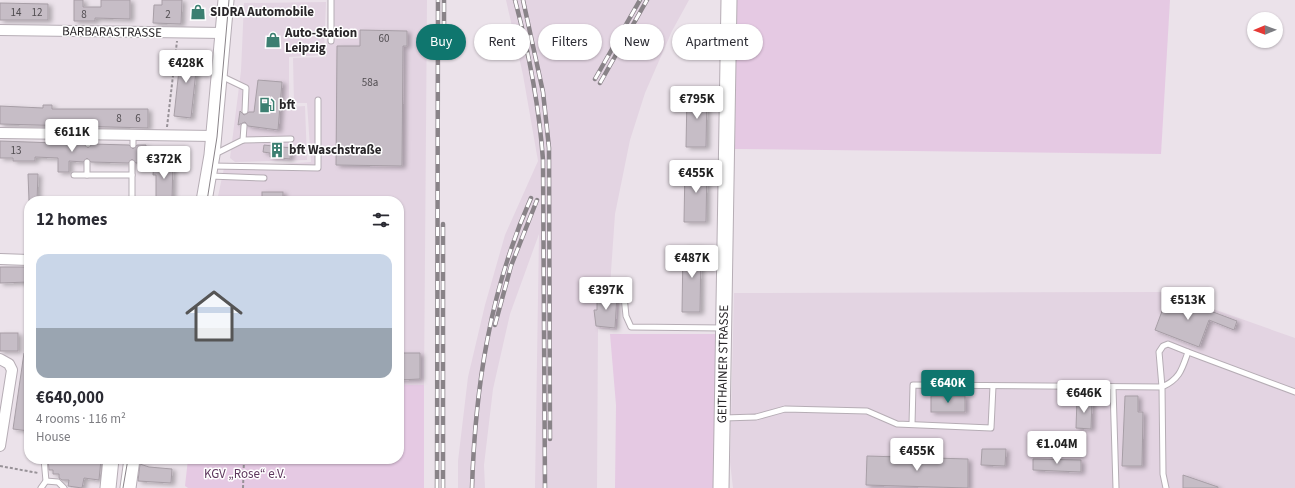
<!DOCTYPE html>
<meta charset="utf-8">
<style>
body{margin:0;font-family:"Source Sans 3",sans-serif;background:#f7f7f7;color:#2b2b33;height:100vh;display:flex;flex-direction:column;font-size:15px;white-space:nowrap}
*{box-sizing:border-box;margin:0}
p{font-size:13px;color:#7c7c81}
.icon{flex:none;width:22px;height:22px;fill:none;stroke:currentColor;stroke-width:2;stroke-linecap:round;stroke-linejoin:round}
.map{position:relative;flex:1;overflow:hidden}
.drawer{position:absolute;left:24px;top:196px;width:380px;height:268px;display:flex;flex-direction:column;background:#fff;border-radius:16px;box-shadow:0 1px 3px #0004}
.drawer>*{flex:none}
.banner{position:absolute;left:416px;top:24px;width:380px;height:36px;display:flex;gap:8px}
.needle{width:26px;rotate:269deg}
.fabs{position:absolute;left:1247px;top:12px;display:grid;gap:8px}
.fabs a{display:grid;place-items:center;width:36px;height:36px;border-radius:50%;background:#fff;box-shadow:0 1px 3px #0004;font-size:20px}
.price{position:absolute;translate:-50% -34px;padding:0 9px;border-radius:4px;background:#fff;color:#222;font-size:13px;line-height:26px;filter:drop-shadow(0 1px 2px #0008)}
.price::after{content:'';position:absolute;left:50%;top:24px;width:12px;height:9px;margin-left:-6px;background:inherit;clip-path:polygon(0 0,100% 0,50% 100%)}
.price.current{background:#0f766e;color:#fff}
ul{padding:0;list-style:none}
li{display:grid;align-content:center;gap:8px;height:212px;padding:0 12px}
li+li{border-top:1px solid #e1e1e2}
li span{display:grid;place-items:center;height:124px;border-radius:12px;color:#555}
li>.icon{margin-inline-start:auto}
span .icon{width:72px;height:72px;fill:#fffc;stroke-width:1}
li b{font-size:17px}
h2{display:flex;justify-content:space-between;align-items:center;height:48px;padding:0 12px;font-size:17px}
.tag{padding:0 14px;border-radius:18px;background:#fff;box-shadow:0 1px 3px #0004;font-size:14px;line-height:36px}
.tag.current{background:#0f766e;color:#fff}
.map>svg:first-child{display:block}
</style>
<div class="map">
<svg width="1295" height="488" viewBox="0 0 1295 488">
<defs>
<filter id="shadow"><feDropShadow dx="3.5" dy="2" stdDeviation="2" flood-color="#0004"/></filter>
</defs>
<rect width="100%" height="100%" fill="#ebe2ea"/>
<g fill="#e3d4e2">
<path d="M328,0H427L424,385H399V201H217L224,168L311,162L307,103H294L293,58L326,57Z"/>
<path d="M506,0H689L672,31L645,93L630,140L615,214L610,286L620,296L617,330L598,329L597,488H535L539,234L510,314L493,389L484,465L485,488H458V461L468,377L485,305L505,235L538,161L523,75Z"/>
<path d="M326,2L324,55L289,57V107L305,106L307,160L235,162L230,158L241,71L244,3Z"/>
<path d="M1165,292L1295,338V488H733L730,462L734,293Z"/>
</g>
<g fill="#e5c9e3">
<path d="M736,0H1170L1161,154L735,149Z"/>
<path d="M610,334H721L718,488H615L616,405Z"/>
<path d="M399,385H424V488H188L185,486L188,459H399Z"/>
</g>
<g fill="#c6bdc6" stroke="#a79ea6" filter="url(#shadow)">
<path d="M74,0H83V7H101V0H130V19L95,18V21H74Z"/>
<path d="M162,0H182L181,24L153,23L154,5H162Z"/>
<path d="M0,3L48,4V20H0Z"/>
<path d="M360,30L407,31V46H403L402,166L336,165L337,46H360Z"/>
<path d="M181,51L198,52L191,118L174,116Z"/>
<path d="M258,80L282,82L278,130L248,126L245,122L238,125L240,111L244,115L249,112H254Z"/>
<path d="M707,93L706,147H686L687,94Z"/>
<path d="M43,105H52V109H148V128L0,124V106L43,108Z"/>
<path d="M0,141L84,144L88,148L92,144L129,145L133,149L137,145H146V163H136L132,159L128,163L91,162L87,158L83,162L69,161V172H58V158L35,157V161H13V158H0Z"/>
<path d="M264,145L291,148L290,159L270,157V153L263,152Z"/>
<path d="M154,160H173L172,201H156V175H153Z"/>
<path d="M685,165H707L706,222H684Z"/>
<path d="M28,174H38L37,201H29Z"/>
<rect x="262" y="192" width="21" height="9"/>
<path d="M683,246H701L700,312H682Z"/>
<path d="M0,267H29V282L0,283Z"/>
<path d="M597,294L617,295L615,328L596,326L594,310H597Z"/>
<path d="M1168,295L1237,321L1234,330L1209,320L1199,347L1155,330Z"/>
<rect x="0" y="333" width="18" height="18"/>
<path d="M24,353L29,354V431L13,429Z"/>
<path d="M399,353H420V379L399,380Z"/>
<rect x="931" y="396" width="34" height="16"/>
<path d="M1125,396H1138V412H1143L1142,466H1122Z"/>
<path d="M1077,399L1092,400L1091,429L1076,428Z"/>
<path d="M982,449H1006L1005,466L981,465Z"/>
<path d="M867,456L968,459V488L866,485Z"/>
<path d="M48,459H101L99,480L84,478L82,488L68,486L69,480H62L59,478V474H53V470H49Z"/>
<path d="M1033,459L1081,460V472L1033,470Z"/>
<path d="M140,464L149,467L172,469L171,483L138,481Z"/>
<path d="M1183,475L1218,487V488H1183Z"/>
</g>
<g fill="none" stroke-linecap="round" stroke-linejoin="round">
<defs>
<g id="lane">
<path d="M331,41V0"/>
<path d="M221,76L246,88L245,111"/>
<path d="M243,140L291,139"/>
<path d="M88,144V134"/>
<path d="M133,145V135"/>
<path d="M215,154L243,140L244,126"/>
<path d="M211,166L318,168V100"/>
<path d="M74,175H132"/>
<path d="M87,175V162"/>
<path d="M210,176L264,178"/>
<path d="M132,201V163"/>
<path d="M624,296L626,316L631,327L723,328"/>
<path d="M1188,352L1295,392"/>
<path d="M1113,387L1116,488"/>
<path d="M724,418L756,417L785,409L867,411L897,424L991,428L993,386"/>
<path d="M912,424L913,385L1162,387C1180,379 1182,369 1188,352L1168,344L1163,346L1159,352L1162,387L1163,474L1166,488"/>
<path d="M46,481L58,482L64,488"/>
<path d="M41,488L46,481L44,459"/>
</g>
<g id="street">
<path d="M0,30L224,33"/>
<path d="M0,133L214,136"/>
<path d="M0,259L29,260"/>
<path d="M0,359L9,364L12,370L0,446"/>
</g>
<g id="secondary">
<path d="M204,201L212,155L226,0"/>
<path d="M108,488L111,459"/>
<path d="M128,488L132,459"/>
<path id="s1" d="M721,488L729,0"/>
</g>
</defs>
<use href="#lane" stroke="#b6adb5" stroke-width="7"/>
<use href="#street" stroke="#b6adb5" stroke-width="12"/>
<use href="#secondary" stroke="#b6adb5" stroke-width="17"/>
<g stroke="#989298" stroke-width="2" stroke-dasharray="3 2" stroke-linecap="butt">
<path d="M167,127L177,41"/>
<path d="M613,285L619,291"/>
<path d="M0,466L38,473"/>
<path d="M243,488L244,459"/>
</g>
<use href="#lane" stroke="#fff" stroke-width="5"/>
<use href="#street" stroke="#fff" stroke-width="10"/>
<use href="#secondary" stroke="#fff" stroke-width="15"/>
<g stroke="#898388" stroke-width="1">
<path d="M207,201L217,137L229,0"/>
<path d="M123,488L128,459"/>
</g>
<defs>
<g id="rail">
<path d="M515,0C529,53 539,105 543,160L545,488"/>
<path d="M523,0L543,92L549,148L550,439"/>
<path d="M444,30V0"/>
<path d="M595,79L640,0"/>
<path d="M600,83L647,0"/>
<path d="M495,325L511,266L537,200"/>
<path d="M437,488L438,0"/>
<path d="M443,488V224"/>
<path d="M472,488C475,388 490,290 531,198"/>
</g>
</defs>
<use href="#rail" stroke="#898388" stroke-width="4.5"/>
<use href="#rail" stroke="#fff" stroke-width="3" stroke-dasharray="9" stroke-linecap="butt"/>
</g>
<defs>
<symbol id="shop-bare" viewBox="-9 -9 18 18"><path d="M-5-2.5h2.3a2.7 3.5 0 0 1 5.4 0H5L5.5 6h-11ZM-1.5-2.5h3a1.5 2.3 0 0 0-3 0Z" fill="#3c7f71" stroke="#fff" stroke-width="2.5" paint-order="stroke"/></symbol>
<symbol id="fuel-bare" viewBox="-9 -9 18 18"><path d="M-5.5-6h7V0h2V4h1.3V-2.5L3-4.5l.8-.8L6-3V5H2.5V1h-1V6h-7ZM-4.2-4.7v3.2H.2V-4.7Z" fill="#3c7f71" stroke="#fff" stroke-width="2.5" paint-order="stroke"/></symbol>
<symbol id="building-bare" viewBox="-9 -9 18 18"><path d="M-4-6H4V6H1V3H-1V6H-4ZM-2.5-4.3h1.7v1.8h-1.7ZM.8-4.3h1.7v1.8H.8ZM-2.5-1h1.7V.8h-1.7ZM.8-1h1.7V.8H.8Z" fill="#3c7f71" stroke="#fff" stroke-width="2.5" paint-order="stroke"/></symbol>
</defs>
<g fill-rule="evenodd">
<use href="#shop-bare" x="187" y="1" width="22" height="22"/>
<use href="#shop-bare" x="262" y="29" width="22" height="22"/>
<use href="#fuel-bare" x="256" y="94" width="22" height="22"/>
<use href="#building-bare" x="266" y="139" width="22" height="22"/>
</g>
<g text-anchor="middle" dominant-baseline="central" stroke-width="3" stroke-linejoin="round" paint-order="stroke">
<g font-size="11" fill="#504c50">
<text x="16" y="12">14</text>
<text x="37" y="12">12</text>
<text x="84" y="14">8</text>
<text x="168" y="14">2</text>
<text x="384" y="38">60</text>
<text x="370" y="82">58a</text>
<text x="119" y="118">8</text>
<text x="138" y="118">6</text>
<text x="16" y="150">13</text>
</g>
<g font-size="13" font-weight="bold" fill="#292629" stroke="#fff" text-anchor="start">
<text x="210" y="12">SIDRA Automobile</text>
<text x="285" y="33">Auto-Station<tspan x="285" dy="15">Leipzig</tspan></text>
<text x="279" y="105">bft</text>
<text x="289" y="150">bft Waschstraße</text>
</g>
<g font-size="13" fill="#292629" stroke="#fff">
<text transform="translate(112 32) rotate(1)">BARBARASTRASSE</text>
<text stroke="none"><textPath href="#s1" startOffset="124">GEITHAINER STRASSE</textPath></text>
</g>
<g font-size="13" fill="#5f385e" stroke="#fff">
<text x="245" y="474">KGV „Rose“ e.V.</text>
</g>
</g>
</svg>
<div class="fabs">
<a><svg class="needle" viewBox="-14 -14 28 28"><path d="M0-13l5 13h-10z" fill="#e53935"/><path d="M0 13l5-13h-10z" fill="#7c7c81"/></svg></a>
</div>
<b class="price" style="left:186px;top:84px">€428K</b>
<b class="price" style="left:697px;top:120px">€795K</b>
<b class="price" style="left:72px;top:153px">€611K</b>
<b class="price" style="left:164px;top:180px">€372K</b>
<b class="price" style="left:696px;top:194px">€455K</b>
<b class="price" style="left:692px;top:279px">€487K</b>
<b class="price" style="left:606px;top:311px">€397K</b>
<b class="price" style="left:1188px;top:321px">€513K</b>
<b class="price current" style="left:948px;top:404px">€640K</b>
<b class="price" style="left:1084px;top:414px">€646K</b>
<b class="price" style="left:1057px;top:465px">€1.04M</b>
<b class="price" style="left:917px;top:472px">€455K</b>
<div class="banner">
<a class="tag current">Buy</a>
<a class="tag">Rent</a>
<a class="tag">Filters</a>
<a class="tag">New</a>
<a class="tag">Apartment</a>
</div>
<section class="drawer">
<h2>12 homes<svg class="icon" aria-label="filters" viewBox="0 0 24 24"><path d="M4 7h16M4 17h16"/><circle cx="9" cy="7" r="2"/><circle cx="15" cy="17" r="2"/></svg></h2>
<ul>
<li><span style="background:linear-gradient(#c9d6e8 60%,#9aa5b1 0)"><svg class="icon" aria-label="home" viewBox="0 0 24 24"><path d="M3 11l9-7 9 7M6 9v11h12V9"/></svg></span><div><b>€640,000</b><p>4 rooms · 116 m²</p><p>House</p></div></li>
</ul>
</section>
</div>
